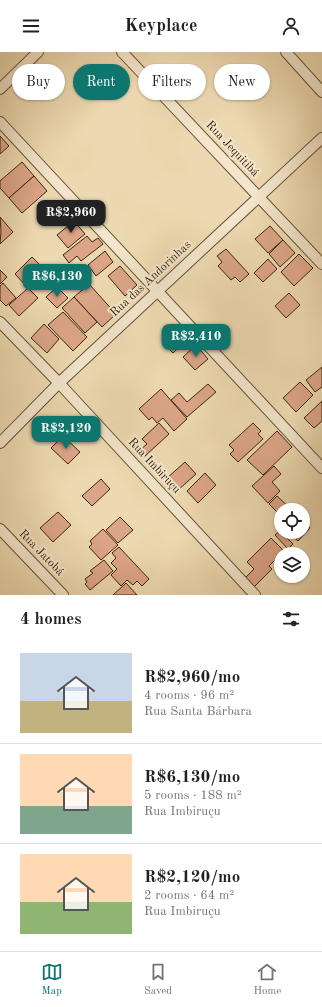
<!DOCTYPE html>
<meta charset="utf-8">
<style>
body{margin:0;font-family:"Old Standard TT",serif;background:#f2f2f2;color:#202124;height:100vh;display:flex;flex-direction:column;font-size:15px;white-space:nowrap}
*{box-sizing:border-box;margin:0}
p{font-size:13px;color:#757577}
.icon{flex:none;width:22px;height:22px;fill:none;stroke:currentColor;stroke-width:2;stroke-linecap:round;stroke-linejoin:round}
.map{position:relative;height:543px;overflow:hidden}
.drawer{display:flex;flex-direction:column;background:#fff;flex:1}
.drawer>*{flex:none}
.guide{position:absolute;left:12px;top:12px;width:298px;height:36px;display:flex;gap:8px}
.controls{position:absolute;left:274px;top:451px;display:grid;gap:8px}
.controls a{display:grid;place-items:center;width:36px;height:36px;border-radius:50%;background:#fff;box-shadow:0 1px 3px #0004;font-size:20px}
.price{position:absolute;translate:-50% -34px;padding:0 9px;border-radius:8px;background:#0f766e;color:#fff;font-size:13px;line-height:26px;filter:drop-shadow(0 1px 2px #0008)}
.price::after{content:'';position:absolute;left:50%;top:24px;width:12px;height:9px;margin-left:-6px;background:inherit;clip-path:polygon(0 0,100% 0,50% 100%)}
.price.current{background:#222;color:#fff}
ul{padding:0;list-style:none}
li{display:flex;align-items:center;gap:12px;height:100px;padding:0 20px}
li+li{border-top:1px solid #e0e0e0}
li span{display:grid;place-items:center;flex:none;width:112px;height:80px;border-radius:0px;color:#555}
li>.icon{margin-inline-start:auto}
span .icon{width:48px;height:48px;fill:#fffc;stroke-width:1}
li b{font-size:17px}
h2{display:flex;justify-content:space-between;align-items:center;height:48px;padding:0 20px;font-size:17px}
.chip{padding:0 14px;border-radius:18px;background:#fff;box-shadow:0 1px 3px #0004;font-size:14px;line-height:36px}
.chip.current{background:#0f766e;color:#fff}
header{display:flex;justify-content:space-between;align-items:center;height:52px;padding:0 20px;background:#fff;font-size:18px;font-weight:600}
.menu{display:flex;justify-content:space-around;align-items:center;height:56px;border-top:1px solid #e0e0e0;background:#fff;font-size:11px;color:#757577}
.menu a{display:grid;justify-items:center;gap:2px}
.menu .current{color:#0f766e}
.map>svg:first-child{display:block}
</style>
<header><svg class="icon" aria-label="menu" viewBox="0 0 24 24"><path d="M4 6h16M4 12h16M4 18h16"/></svg>Keyplace<svg class="icon" aria-label="person" viewBox="0 0 24 24"><circle cx="12" cy="8" r="4"/><path d="M4 21q1-7 8-7t8 7"/></svg></header>
<div class="map">
<svg width="322" height="543" viewBox="0 0 322 543">
<rect width="100%" height="100%" fill="#edd9b1"/>
<filter id="stains"><feTurbulence type="fractalNoise" baseFrequency=".005" numOctaves="4"/><feColorMatrix values="0 0 0 0 .2 0 0 0 0 .09 0 0 0 0 .02 0 0 0 .5 -.17"/></filter>
<radialGradient id="worn" r=".72"><stop offset=".6" stop-color="#630" stop-opacity="0"/><stop offset="1" stop-color="#630" stop-opacity=".3"/></radialGradient>
<g fill="#dca588" stroke="#3c250f">
<path d="M0,84L9,94L0,102Z"/>
<path d="M22,110L34,124L9,146L0,136V129Z"/>
<path d="M34,124L47,139L22,161L9,146Z"/>
<path d="M0,165L13,180L0,192L1,179Z"/>
<path d="M74,169L85,182L68,196L57,183Z"/>
<path d="M270,174L283,188L268,201L255,187Z"/>
<path d="M87,184L92,190L98,186L103,192L81,209L77,204L69,211L63,203Z"/>
<path d="M283,188L295,201L280,215L269,202Z"/>
<path d="M226,197L249,222L240,230L235,225L231,228L218,214L222,210L217,204Z"/>
<path d="M105,199L113,210L96,224L88,213Z"/>
<path d="M299,202L313,216L294,234L281,220Z"/>
<path d="M32,205L46,219L28,236L15,222Z"/>
<path d="M268,207L277,217L263,230L254,221Z"/>
<path d="M120,214L137,233L125,244L108,224Z"/>
<path d="M0,218L7,225L0,232Z"/>
<path d="M3,231L16,246L6,254L0,248V234Z"/>
<path d="M89,232L116,262L102,275L74,245Z"/>
<path d="M57,235L68,246L57,256L46,245Z"/>
<path d="M28,236L38,246L19,264L9,253Z"/>
<path d="M289,241L300,253L286,266L275,254Z"/>
<path d="M74,245L97,270L85,281L62,256Z"/>
<path d="M63,260L87,285L73,299L48,273Z"/>
<path d="M44,272L59,287L47,301L31,286Z"/>
<path d="M184,279L190,285L173,301L167,295Z"/>
<path d="M196,293L208,307L195,318L183,305Z"/>
<path d="M322,315V335L315,340L306,328Z"/>
<path d="M300,330L313,343L296,360L283,346Z"/>
<path d="M208,332L216,340L187,365L171,348L179,341L187,350Z"/>
<path d="M161,337L187,367L174,379L163,366L157,371L152,365L149,368L139,357Z"/>
<path d="M322,349V369L314,376L304,366Z"/>
<path d="M159,371L169,382L144,405L139,399L147,392L142,387Z"/>
<path d="M253,371L261,379L258,382L263,387L238,410L230,402L234,398L229,393Z"/>
<path d="M277,379L292,395L263,423L247,408Z"/>
<path d="M63,384L80,400L68,412L51,396Z"/>
<path d="M185,410L196,422L177,439L166,427Z"/>
<path d="M274,414L281,422L272,430L280,439L268,451L252,434Z"/>
<path d="M205,421L216,433L198,451L187,439Z"/>
<path d="M101,427L110,437L92,454L82,444Z"/>
<path d="M277,444L292,458H281V464L269,452Z"/>
<path d="M58,460L71,473L53,490L40,476Z"/>
<path d="M120,465L133,478L118,491L106,478Z"/>
<path d="M303,470L310,476L298,489L288,480H303Z"/>
<path d="M103,477L118,493L101,508L89,495L92,492L90,489Z"/>
<path d="M280,479L293,492L288,497L275,483Z"/>
<path d="M271,486L284,499L269,514L272,517L253,536L244,527L254,517L247,510Z"/>
<path d="M119,495L149,527L142,534L137,529L133,533L127,528L121,534L111,523L117,517L111,511L116,506L112,501Z"/>
<path d="M104,508L113,519L90,538L85,532L87,530L85,527L93,521L90,519Z"/>
<path d="M126,531L137,543H113Z"/>
</g>
<g fill="none" stroke-linecap="round" stroke-linejoin="round">
<defs>
<g id="minor">
<path d="M122,0L322,212"/>
<path d="M286,0L322,40"/>
<path d="M0,37L38,0"/>
<path d="M0,70L322,416"/>
<path d="M0,270L59,331L255,543"/>
<path d="M0,391L59,331L322,86"/>
<path d="M0,477L63,543"/>
</g>
</defs>
<use href="#minor" stroke="#685238" stroke-width="12"/>
<use href="#minor" stroke="#f3e6cc" stroke-width="10"/>
</g>
<g text-anchor="middle" dominant-baseline="central" stroke-width="4" stroke-linejoin="round" paint-order="stroke">
<g font-size="12" fill="#3c250f" stroke="#f3e6cc">
<text transform="translate(232 97) rotate(47)">Rua Jequitibá</text>
<text transform="translate(151 227) rotate(-43)">Rua das Andorinhas</text>
<text transform="translate(154 414) rotate(47)">Rua Imbiruçu</text>
<text transform="translate(41 501) rotate(46)">Rua Jatobá</text>
</g>
</g>
<rect width="100%" height="100%" filter="url(#stains)"/>
<rect width="100%" height="100%" fill="url(#worn)"/>
</svg>
<div class="controls">
<a><svg class="icon" aria-label="locate" viewBox="0 0 24 24"><circle cx="12" cy="12" r="6"/><path d="M12 2v4M12 18v4M2 12h4M18 12h4"/></svg></a>
<a><svg class="icon" aria-label="layers" viewBox="0 0 24 24"><path d="M12 4l9 5-9 5-9-5zM3 14l9 5 9-5"/></svg></a>
</div>
<b class="price current" style="left:71px;top:182px">R$2,960</b>
<b class="price" style="left:57px;top:246px">R$6,130</b>
<b class="price" style="left:196px;top:306px">R$2,410</b>
<b class="price" style="left:66px;top:398px">R$2,120</b>
<div class="guide">
<a class="chip">Buy</a>
<a class="chip current">Rent</a>
<a class="chip">Filters</a>
<a class="chip">New</a>
</div>
</div>
<section class="drawer">
<h2>4 homes<svg class="icon" aria-label="filters" viewBox="0 0 24 24"><path d="M4 7h16M4 17h16"/><circle cx="9" cy="7" r="2"/><circle cx="15" cy="17" r="2"/></svg></h2>
<ul>
<li><span style="background:linear-gradient(#c9d6e8 60%,#c2b280 0)"><svg class="icon" aria-label="home" viewBox="0 0 24 24"><path d="M3 11l9-7 9 7M6 9v11h12V9"/></svg></span><div><b>R$2,960/mo</b><p>4 rooms · 96 m²</p><p>Rua Santa Bárbara</p></div></li>
<li><span style="background:linear-gradient(#ffd9b3 65%,#7fa58c 0)"><svg class="icon" aria-label="home" viewBox="0 0 24 24"><path d="M3 11l9-7 9 7M6 9v11h12V9"/></svg></span><div><b>R$6,130/mo</b><p>5 rooms · 188 m²</p><p>Rua Imbiruçu</p></div></li>
<li><span style="background:linear-gradient(#ffd9b3 60%,#8fb573 0)"><svg class="icon" aria-label="home" viewBox="0 0 24 24"><path d="M3 11l9-7 9 7M6 9v11h12V9"/></svg></span><div><b>R$2,120/mo</b><p>2 rooms · 64 m²</p><p>Rua Imbiruçu</p></div></li>
</ul>
</section>
<nav class="menu">
<a class="current"><svg class="icon" aria-label="map" viewBox="0 0 24 24"><path d="M3 6l6-2 6 2 6-2v14l-6 2-6-2-6 2zM9 4v14M15 6v14"/></svg>Map</a>
<a><svg class="icon" aria-label="saved" viewBox="0 0 24 24"><path d="M7 4h10v16l-5-4-5 4z"/></svg>Saved</a>
<a><svg class="icon" aria-label="home" viewBox="0 0 24 24"><path d="M3 11l9-7 9 7M6 9v11h12V9"/></svg>Home</a>
</nav>
